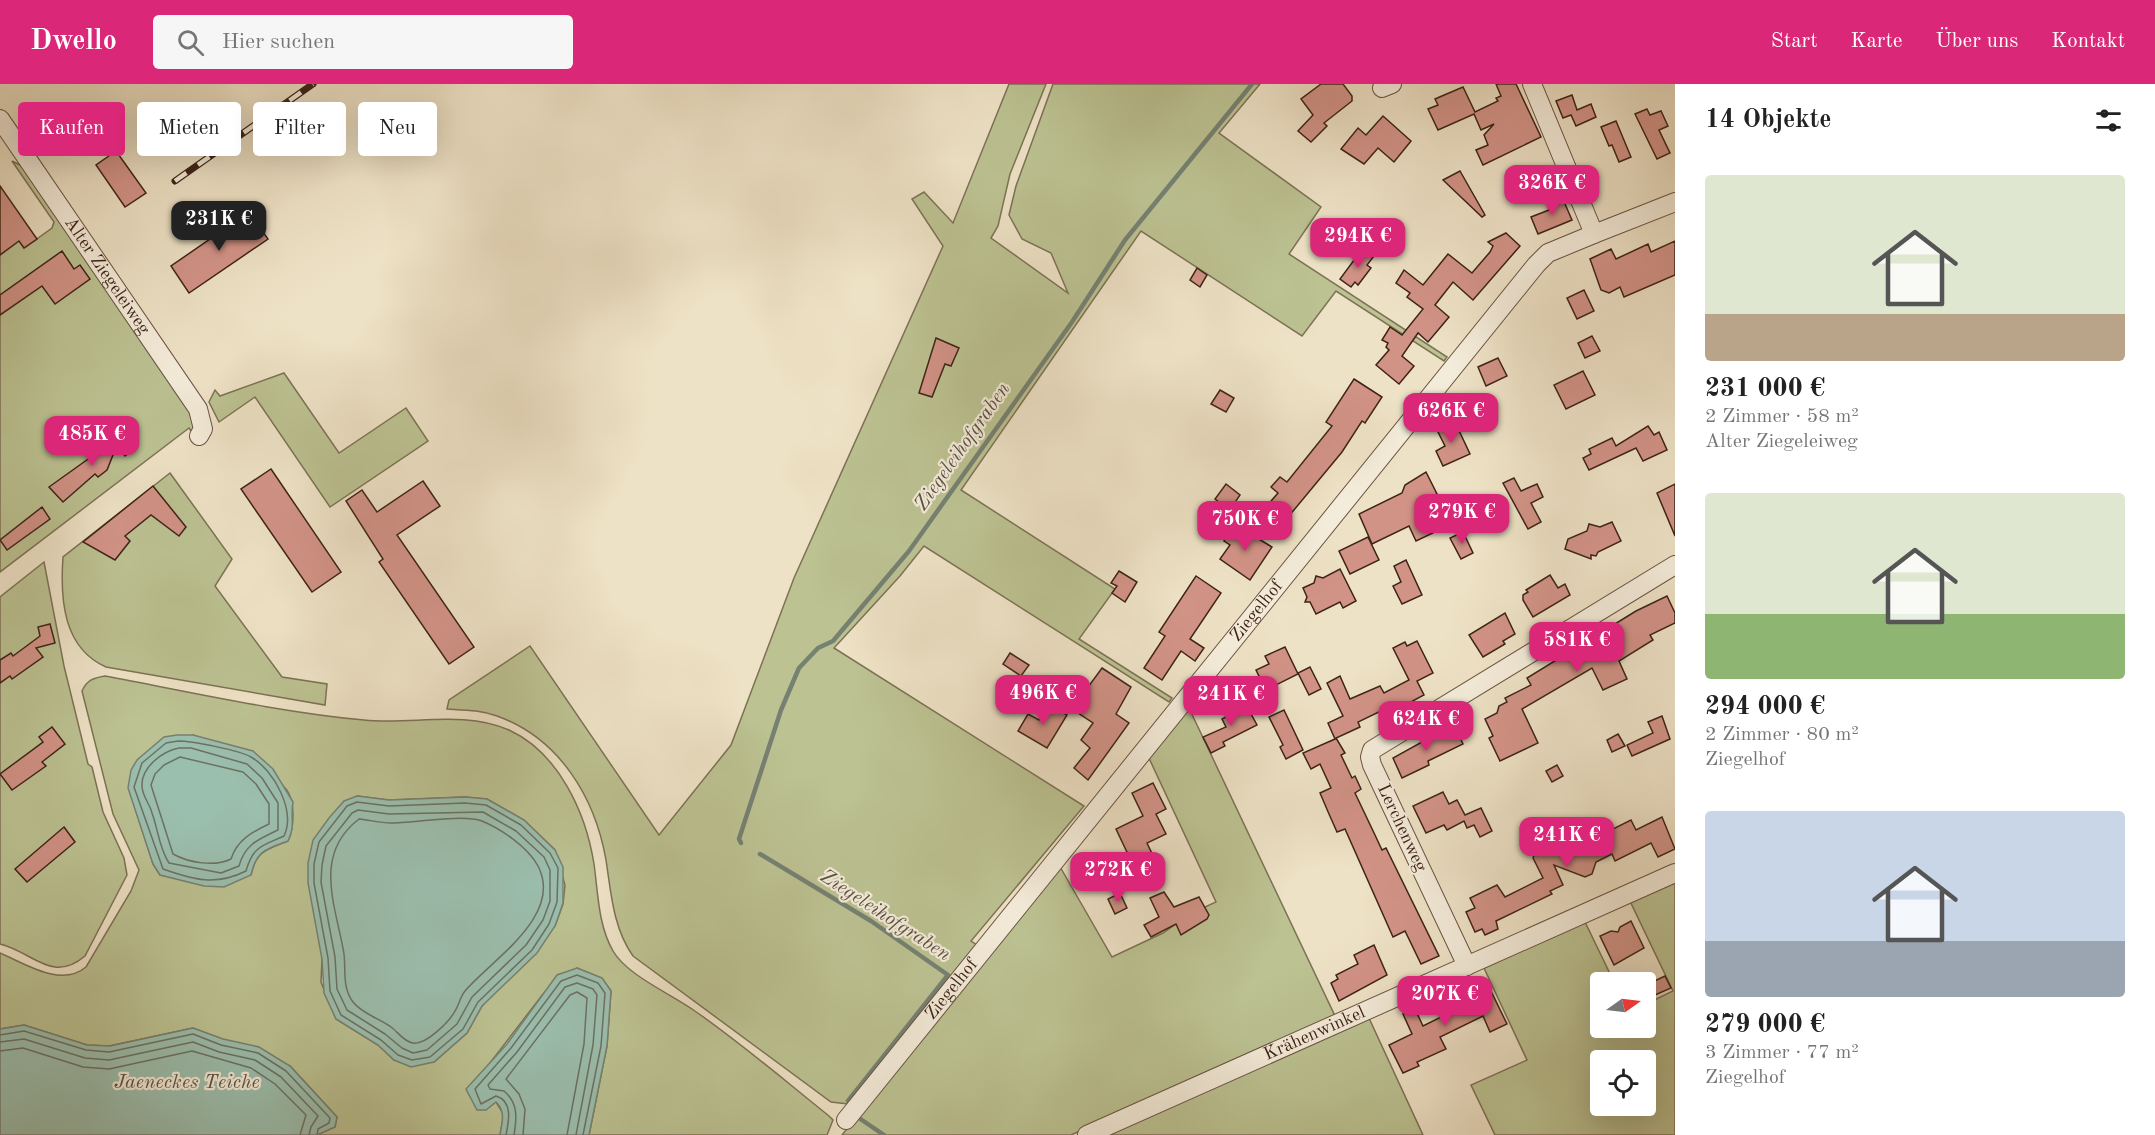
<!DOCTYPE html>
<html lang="de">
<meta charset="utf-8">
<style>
body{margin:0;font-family:"Old Standard TT",serif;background:#f6f6f6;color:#222;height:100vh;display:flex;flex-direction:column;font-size:22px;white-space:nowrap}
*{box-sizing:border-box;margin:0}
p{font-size:20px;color:#767676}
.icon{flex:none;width:33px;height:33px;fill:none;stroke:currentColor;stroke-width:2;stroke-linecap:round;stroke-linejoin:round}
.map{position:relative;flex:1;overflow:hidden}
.drawer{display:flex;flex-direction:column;background:#fff;width:480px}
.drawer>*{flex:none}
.top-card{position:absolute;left:18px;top:18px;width:570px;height:54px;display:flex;gap:12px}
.needle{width:39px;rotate:76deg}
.buttons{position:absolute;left:1590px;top:888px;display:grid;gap:12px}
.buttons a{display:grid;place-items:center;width:66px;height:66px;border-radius:6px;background:#fff;box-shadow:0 6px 24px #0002;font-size:30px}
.price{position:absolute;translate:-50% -51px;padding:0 14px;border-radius:12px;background:#db2777;color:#fff;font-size:20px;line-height:39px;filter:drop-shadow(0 2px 3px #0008)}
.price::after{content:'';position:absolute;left:50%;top:36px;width:18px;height:14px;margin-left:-9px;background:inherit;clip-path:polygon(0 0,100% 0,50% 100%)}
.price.selected{background:#222;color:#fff}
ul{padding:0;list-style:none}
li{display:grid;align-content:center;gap:12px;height:318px;padding:0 30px}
li span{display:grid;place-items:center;height:186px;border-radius:6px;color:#555}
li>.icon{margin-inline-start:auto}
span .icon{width:108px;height:108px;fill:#fffc;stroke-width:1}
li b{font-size:26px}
h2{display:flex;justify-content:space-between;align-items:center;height:72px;padding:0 30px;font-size:26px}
.tag{padding:0 21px;border-radius:6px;background:#fff;box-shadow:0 6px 24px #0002;font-size:21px;line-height:54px}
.tag.selected{background:#db2777;color:#fff}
header{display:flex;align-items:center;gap:36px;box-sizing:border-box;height:84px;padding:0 30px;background:#db2777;color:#fff}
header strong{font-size:28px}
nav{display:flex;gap:33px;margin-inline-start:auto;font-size:21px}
.search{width:420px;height:54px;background:#f6f6f6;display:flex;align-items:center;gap:15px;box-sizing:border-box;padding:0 21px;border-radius:6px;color:#767676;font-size:22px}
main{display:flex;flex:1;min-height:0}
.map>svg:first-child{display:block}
</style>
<header>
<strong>Dwello</strong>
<div class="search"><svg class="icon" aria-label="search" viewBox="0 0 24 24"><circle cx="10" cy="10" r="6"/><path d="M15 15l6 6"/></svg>Hier suchen</div>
<nav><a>Start</a><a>Karte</a><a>Über uns</a><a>Kontakt</a></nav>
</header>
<main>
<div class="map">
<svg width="1675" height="1051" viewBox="0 0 1675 1051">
<rect width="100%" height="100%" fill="#eee2c6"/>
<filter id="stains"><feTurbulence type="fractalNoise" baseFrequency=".00333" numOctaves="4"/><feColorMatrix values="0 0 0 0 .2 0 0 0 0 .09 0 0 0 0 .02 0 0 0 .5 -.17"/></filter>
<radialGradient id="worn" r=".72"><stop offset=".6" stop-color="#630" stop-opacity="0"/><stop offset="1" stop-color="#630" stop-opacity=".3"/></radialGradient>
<g fill="#bcc292" stroke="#7d7255" stroke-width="1.5" fill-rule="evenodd">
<path d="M1009,0H1046L1010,90L998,142L991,154L1068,209L1051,169L1022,155L1009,131L1016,102L1053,0H1260L1219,49L1321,123L1289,170L1447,273L1444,277L1336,207L1302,252L1141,147L961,406L1115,505L1079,555L1172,614L1169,618L924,462L900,492L834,564L1084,722L971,857L977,861L848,1020L831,1018L633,872C613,844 611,808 606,776C595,713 559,654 497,632C481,626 464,626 447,625L449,616L530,562L659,751L731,661L794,494L943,162L912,115L924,108L953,139Z"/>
<path d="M12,77L24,83L199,336L193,350L189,344L0,488V129L24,164L52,144L54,138Z"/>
<path d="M284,289L339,369L406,324L428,357L330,423L255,313L219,338L209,318L215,306L220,312Z"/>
<path d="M170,389L232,475L215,502L282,593L327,600L325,621L106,583C63,564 60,515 63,473Z"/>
<path d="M44,478L64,582L88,680L92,683L103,728L124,774L127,791L85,872C52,900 33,868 0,860V513Z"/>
<path d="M105,592C191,608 278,628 364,636C412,641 463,626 509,646C559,669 586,729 594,780C598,808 598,841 613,867C627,891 669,909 692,925C740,958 784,996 829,1032L833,1036L827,1051H589L607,962L611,907L602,894L577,884L543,910L490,979L496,1018L504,1031L500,1051H317L335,1043L337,1033L290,982L193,944L109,962L87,961L24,941L0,945V869C26,880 61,904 86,883L131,807L139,786L113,730L82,607C87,596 93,594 105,592ZM193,651L207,656C223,665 277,694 286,705C296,717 294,744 288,757C266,766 256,767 251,791H160L153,780L134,721ZM357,712L389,716L465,713L487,715L524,736L555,766L565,801L563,820L555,842L482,922L467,949L434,978L394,976L378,961L336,935L321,898L322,875Z"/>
<path d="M1188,622L1335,932L1071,1051H842L1059,781L1112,873L1163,849L1190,830L1216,818L1148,672Z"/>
<path d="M1675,794V1051H1495L1471,1001L1527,976L1484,884L1585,838L1614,898H1600V944H1646V920L1673,907L1629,815ZM1600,976H1646V1022H1600Z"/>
<path d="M1368,932L1423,1051H1103Z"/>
</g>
<g fill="#9bbfae" stroke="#768172" stroke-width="1.5">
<path d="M177,651H193L253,667L273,685L293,718C290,734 296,741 288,757C266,765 256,767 251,791L224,803L204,802L160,791L153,780L128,704L131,686L137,676L164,653Z"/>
<path d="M357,712L389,716L465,713L487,715L524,736L555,766L563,783V819L555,842L537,869L482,922L467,949L434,978L411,983L394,976L378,961L336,935L324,909L322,875L308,799V779L313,756L329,734L344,717Z"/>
<path d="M577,884L602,894L611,907L607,962L589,1051H500C502,1038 506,1028 496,1018L486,1026H477L466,1005L507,960L557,891Z"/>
<path d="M24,941L87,961L110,962L193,944L223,955L259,963L290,982L337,1033L335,1043L317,1051H0V945Z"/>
</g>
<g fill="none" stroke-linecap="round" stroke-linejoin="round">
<g stroke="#6c7163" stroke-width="1.5">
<path d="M178,657C191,657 239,666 251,673C274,686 296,727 284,752C262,762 253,762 246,787C216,802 194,796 163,785L134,703L142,679L166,659Z"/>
<path d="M179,664H191L247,680L262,694L278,719V746C259,755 245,760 239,782L221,789L169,779C159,764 158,745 152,729C150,720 142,712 142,702C141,683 163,667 179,664Z"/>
<path d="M180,673L243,688L256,700L269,720V740C252,748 237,756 231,775C215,783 189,779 173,770L151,701L155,690L164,681Z"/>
<path d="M357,718L389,722L465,719L486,721L521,741L550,769L558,784L557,818L549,840L532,866L478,918L463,945L430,973L412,976L398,971L381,956L341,931L330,907L328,874L314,799V780L319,758L347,722Z"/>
<path d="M358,726L389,730L483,728L516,747L544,773L550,786V817L543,836L526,861L472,913L457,940L427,966L413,969L402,964L385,950L347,926L337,905L335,873L321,798L322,781L326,762L352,729Z"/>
<path d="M359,735C370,736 380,739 391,739C413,739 463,730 482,737C501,745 528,763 538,782C564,832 491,876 465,907C460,913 459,921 455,927C449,938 426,961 413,959C404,958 398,948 391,943C380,935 361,929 353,918C342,903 346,887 344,870C336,822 312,771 359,735Z"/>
<path d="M0,951L24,947L86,966L109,968L193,950L221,961L258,969L286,987L330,1034L329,1039L318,1045L317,1051"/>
<path d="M0,958L24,955L85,974L109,976L193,958L219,968L255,976L281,993L318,1032L311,1043L309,1051"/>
<path d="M0,967L23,964L83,983L109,985L192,967L251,984L275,1000L306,1031L300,1051"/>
<path d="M506,1051C509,1037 513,1017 496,1012L481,1020L475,1005L511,964L561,897L577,891L598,899L605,909L601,962L583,1051"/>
<path d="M514,1051C517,1033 518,1019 504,1007L490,1005L488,1001L517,968L565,903L577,899L593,905L597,911L593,961L576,1051"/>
<path d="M523,1051L525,1025L519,1010L506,995L570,911L577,908L587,914L584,960L567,1051"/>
</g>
<g stroke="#768172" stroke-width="4.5">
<path d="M741,759L739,755L781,626L799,584L818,564L833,557L909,467L1072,238L1125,156L1252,0"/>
<path d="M760,770L871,837L948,891L848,1017"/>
<path d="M859,1034L884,1051"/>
</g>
</g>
<g fill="#d29387" stroke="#3e2318" stroke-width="1.5">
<path d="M1321,0H1343L1352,12V17L1324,39L1327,42L1311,58L1298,47L1313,31L1301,15Z"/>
<path d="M1496,0H1516L1541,53L1483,81L1476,66L1488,61L1484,51L1494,40L1481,46L1474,30L1438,46L1428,25L1438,21L1435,15L1463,3L1475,28L1498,17L1496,14L1501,12Z"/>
<path d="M1572,11L1577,26L1591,20L1596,33L1576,42L1571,31L1563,34L1556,17Z"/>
<path d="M1647,25L1650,31L1661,27L1668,42L1659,46L1670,69L1657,75L1635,30Z"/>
<path d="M1383,32L1411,57L1394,78L1378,64L1364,80L1341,65L1358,44L1366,51Z"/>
<path d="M1616,37L1631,73L1619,78L1612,61L1609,62L1601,43Z"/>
<path d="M116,67L146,109L125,123L96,81Z"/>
<path d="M1460,87L1485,131L1482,133L1443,96Z"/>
<path d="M0,102L37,155L24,164L19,157L0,171Z"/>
<path d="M1562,113L1572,136L1538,150L1531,133L1549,126L1547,119Z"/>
<path d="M249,128L268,155L189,209L171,182Z"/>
<path d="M1506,149L1520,162L1473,216L1453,198L1435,221L1449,233L1428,258L1418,249L1402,272L1414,282L1399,300L1376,281L1389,266L1386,263L1388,259L1382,256L1390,243L1402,251L1423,225L1407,213L1410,209L1396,199L1404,186L1423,201L1448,170L1472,189L1490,168L1493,162L1488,158Z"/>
<path d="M1675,157V191L1624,213L1620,203L1609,209L1601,206L1590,175L1611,165L1616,175L1648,160L1651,168Z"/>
<path d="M1363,164L1374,172L1367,181L1371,184L1358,201L1355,198L1351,203L1340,195Z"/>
<path d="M62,167L74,185L80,181L90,195L55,220L42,202L0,231V211Z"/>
<path d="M1197,184L1207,191L1200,203L1190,196Z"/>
<path d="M1584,206L1594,227L1577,235L1567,214Z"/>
<path d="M1592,252L1600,267L1585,274L1578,259Z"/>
<path d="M936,254L959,264L951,282L945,280L932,313L919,309Z"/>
<path d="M1498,274L1507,292L1486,302L1478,283Z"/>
<path d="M1583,287L1595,311L1566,325L1554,301Z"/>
<path d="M1354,295L1382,313L1365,339L1362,337L1342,368L1284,438L1265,424L1278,409L1271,403L1280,393L1287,398L1332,342L1326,338Z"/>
<path d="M1220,306L1234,314L1226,328L1211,320Z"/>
<path d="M1454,336L1470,370L1443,382L1436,367L1445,362L1436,344Z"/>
<path d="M1648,342L1654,351L1659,348L1667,366L1643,377L1636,364L1589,386L1583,374L1591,370L1589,365L1612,354L1616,362Z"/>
<path d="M126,348L138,362L125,372L117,361L107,386L98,393L95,390L63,418L49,403Z"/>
<path d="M271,385L341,488L312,508L241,405Z"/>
<path d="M1426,388L1437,410L1419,419L1433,449L1416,457L1409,442L1372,460L1359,430L1402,409L1405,401Z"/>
<path d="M1514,394L1521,407L1537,400L1543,413L1531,419L1541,438L1528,445L1503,399Z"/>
<path d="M423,397L440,422L397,451L474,563L449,580L379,478L383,475L346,417L362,406L377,428Z"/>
<path d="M1226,400L1240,411L1230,426L1215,415Z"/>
<path d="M1675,400V452L1657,409Z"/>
<path d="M153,402L186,443L179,452L151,431L125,452L130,457L115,476L83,458Z"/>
<path d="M42,423L50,435L7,466L0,456Z"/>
<path d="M1612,438L1621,457L1598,468L1596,472L1591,471V475L1565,465L1568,455L1587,447L1589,440L1600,443Z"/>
<path d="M1234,440L1272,463L1250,496L1220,475L1230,461L1224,457Z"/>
<path d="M1463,448L1473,469L1461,475L1450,454Z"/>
<path d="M1368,453L1379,476L1350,490L1339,467Z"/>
<path d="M1406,476L1422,511L1402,520L1393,502L1401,498L1394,482Z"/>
<path d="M1340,485L1356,517L1343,524L1340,518L1316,530L1310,518H1305L1307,513L1303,504L1314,499L1316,492L1323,494Z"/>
<path d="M1119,487L1137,498L1125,518L1112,509L1117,502L1111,499Z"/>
<path d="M1550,491L1558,504L1565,500L1570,511L1533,533L1523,516V511L1528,508L1526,506Z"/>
<path d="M1196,492L1221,509L1190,555L1204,564L1195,577L1181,567L1162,596L1144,584L1165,552L1159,548Z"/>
<path d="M1667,512L1675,529V539L1650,551L1653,556L1619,577L1627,595L1603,606L1592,584L1522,625L1538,659L1500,677L1489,654L1493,652L1485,635L1497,629L1499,622L1507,618L1505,614L1531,601L1527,594L1636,527Z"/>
<path d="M1505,529L1515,550L1503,557L1505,560L1483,573L1469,551Z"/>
<path d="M50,540L55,559L36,564L43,573L12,595L10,592L0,599V576L11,569L13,572L40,552L38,543Z"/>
<path d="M1417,557L1433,589L1417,597L1424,611L1392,628L1389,623L1358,638L1360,643L1336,654L1345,669L1341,671L1352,694L1355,692L1361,705L1355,709L1375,751L1382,766L1386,764L1439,872L1421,880L1405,847L1393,853L1345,745L1337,748L1329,730L1320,709L1331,704L1320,680L1311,685L1303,669L1335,655L1328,639L1343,632L1327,599L1340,592L1350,615L1380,602L1384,609L1409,596L1393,564L1405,558L1407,562Z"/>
<path d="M1285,563L1298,590L1266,606L1256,586L1269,580L1265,572Z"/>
<path d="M1010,569L1029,581L1021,592L1003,580Z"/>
<path d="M1310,583L1321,605L1309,611L1298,589Z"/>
<path d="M1102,584L1131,603L1116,630L1129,639L1088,696L1074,684L1090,664L1081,656L1093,639L1072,625Z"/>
<path d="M1244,617L1257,641L1223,658L1225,662L1211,669L1203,653L1226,643L1222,635L1233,629L1231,624Z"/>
<path d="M1048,619L1067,631L1047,664L1018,647L1028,630L1039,636Z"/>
<path d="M1284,626L1303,666L1286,675L1280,663L1283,661L1269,633Z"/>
<path d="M1662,632L1670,655L1632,672L1627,661L1653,649L1648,638Z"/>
<path d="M52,643L65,660L42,678L46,682L12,706L0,690L43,658L39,653Z"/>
<path d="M1447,644L1450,651L1457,647L1463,660L1428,677L1429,681L1402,694L1393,674Z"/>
<path d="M1618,650L1625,662L1612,668L1607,656Z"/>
<path d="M1557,681L1563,692L1552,698L1546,687Z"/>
<path d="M1153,699L1166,725L1156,730L1166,750L1147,759L1156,778L1136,787L1116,745L1143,732L1132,709Z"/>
<path d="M1443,708L1449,720L1457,716L1465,731L1481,724L1492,747L1480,753L1474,741L1467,744L1464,737L1447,746L1444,741L1426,749L1413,722Z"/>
<path d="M1662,733L1675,765L1658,773L1651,759L1615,777L1612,770L1596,778L1592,790L1585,793L1554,781L1563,801L1550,807L1552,810L1496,837L1498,845L1485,851L1482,845L1475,848L1466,828L1475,824L1470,814L1497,801L1505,813L1543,794L1533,774L1537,763L1543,760L1559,766L1564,750L1571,747L1581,750L1585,759L1631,736L1636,746Z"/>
<path d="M64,743L75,758L27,798L15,785Z"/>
<path d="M1164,808L1174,823L1199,813L1209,831L1207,835L1181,851L1176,840L1151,853L1144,841L1159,833L1150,814Z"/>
<path d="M1120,809L1127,824L1115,830L1108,815Z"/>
<path d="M1631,837L1644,864L1614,881L1600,852L1611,847L1618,848L1620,843Z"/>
<path d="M1374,861L1387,891L1339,917L1331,899L1338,895L1336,891L1358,880L1354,871Z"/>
<path d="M1665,892L1671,904L1646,915V901Z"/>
<path d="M1488,901L1507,940L1490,948L1483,932L1440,953L1446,965L1417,978L1419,982L1403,989L1389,961L1412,950L1403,930L1415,925L1423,942L1447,930L1444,923Z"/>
</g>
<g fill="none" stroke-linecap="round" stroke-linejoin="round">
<defs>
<g id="minor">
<path d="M1382,4L1392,0"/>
<path id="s1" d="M0,35L198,325L203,345L199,352"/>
<path d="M1594,150L1675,118"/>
<path d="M1467,882L1372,681L1370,673L1372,666L1675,481"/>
<path id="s2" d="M846,1036L1536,181L1548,169L1594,150L1532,0"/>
<path id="s3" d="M1087,1051L1675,789"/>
</g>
</defs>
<use href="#minor" stroke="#6a5344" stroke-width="20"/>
<use href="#minor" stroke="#f4ecda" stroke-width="18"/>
<defs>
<path id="rail" d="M175,97L313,0"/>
</defs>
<use href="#rail" stroke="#3e2318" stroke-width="7"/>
<use href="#rail" stroke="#f4ecda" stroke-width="4.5" stroke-dasharray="14" stroke-linecap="butt"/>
</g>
<g text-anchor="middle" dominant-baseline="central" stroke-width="4.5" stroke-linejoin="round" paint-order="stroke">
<g font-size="18" fill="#3e2318" stroke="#f4ecda">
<text stroke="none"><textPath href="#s1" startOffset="190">Alter Ziegeleiweg</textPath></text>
<text stroke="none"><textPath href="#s2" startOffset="654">Ziegelhof</textPath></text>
<text transform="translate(1402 744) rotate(65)">Lerchenweg</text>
<text stroke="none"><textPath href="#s2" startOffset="168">Ziegelhof</textPath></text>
<text stroke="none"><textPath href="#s3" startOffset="249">Krähenwinkel</textPath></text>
</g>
<g font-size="20" font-style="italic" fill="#5a5245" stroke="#f4ecda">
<text transform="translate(963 363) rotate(-55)">Ziegeleihofgraben</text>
<text transform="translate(885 832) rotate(33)">Ziegeleihofgraben</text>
<text x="187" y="999">Jaeneckes Teiche</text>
</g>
</g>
<rect width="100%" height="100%" filter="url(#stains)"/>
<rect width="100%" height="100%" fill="url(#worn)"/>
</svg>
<div class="buttons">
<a><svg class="needle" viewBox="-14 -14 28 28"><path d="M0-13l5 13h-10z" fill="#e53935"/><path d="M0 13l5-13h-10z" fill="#767676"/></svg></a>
<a><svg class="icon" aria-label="locate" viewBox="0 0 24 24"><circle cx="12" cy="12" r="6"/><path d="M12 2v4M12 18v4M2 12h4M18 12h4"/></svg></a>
</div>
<b class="price" style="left:1552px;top:132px">326K €</b>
<b class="price selected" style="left:219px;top:168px">231K €</b>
<b class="price" style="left:1358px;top:185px">294K €</b>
<b class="price" style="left:1451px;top:360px">626K €</b>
<b class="price" style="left:92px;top:383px">485K €</b>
<b class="price" style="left:1462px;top:461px">279K €</b>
<b class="price" style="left:1245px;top:468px">750K €</b>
<b class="price" style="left:1577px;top:589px">581K €</b>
<b class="price" style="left:1043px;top:642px">496K €</b>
<b class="price" style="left:1231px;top:643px">241K €</b>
<b class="price" style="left:1426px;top:668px">624K €</b>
<b class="price" style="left:1567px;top:784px">241K €</b>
<b class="price" style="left:1118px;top:819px">272K €</b>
<b class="price" style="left:1445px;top:943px">207K €</b>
<div class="top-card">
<a class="tag selected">Kaufen</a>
<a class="tag">Mieten</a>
<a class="tag">Filter</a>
<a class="tag">Neu</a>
</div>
</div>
<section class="drawer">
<h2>14 Objekte<svg class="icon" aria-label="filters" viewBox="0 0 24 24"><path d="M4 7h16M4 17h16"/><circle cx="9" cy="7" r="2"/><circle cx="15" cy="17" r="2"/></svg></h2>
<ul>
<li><span style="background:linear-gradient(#dfe7d0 75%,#b9a48a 0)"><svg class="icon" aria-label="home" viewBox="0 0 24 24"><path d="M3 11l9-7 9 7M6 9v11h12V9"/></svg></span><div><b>231 000 €</b><p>2 Zimmer · 58 m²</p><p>Alter Ziegeleiweg</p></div></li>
<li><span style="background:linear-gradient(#dfe7d0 65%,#8fb573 0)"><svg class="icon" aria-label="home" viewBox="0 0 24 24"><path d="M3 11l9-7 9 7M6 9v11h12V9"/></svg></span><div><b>294 000 €</b><p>2 Zimmer · 80 m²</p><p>Ziegelhof</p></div></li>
<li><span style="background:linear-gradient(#c9d6e8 70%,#9aa5b1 0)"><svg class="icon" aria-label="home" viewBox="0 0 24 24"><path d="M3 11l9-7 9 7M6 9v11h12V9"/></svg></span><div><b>279 000 €</b><p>3 Zimmer · 77 m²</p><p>Ziegelhof</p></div></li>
</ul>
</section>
</main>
